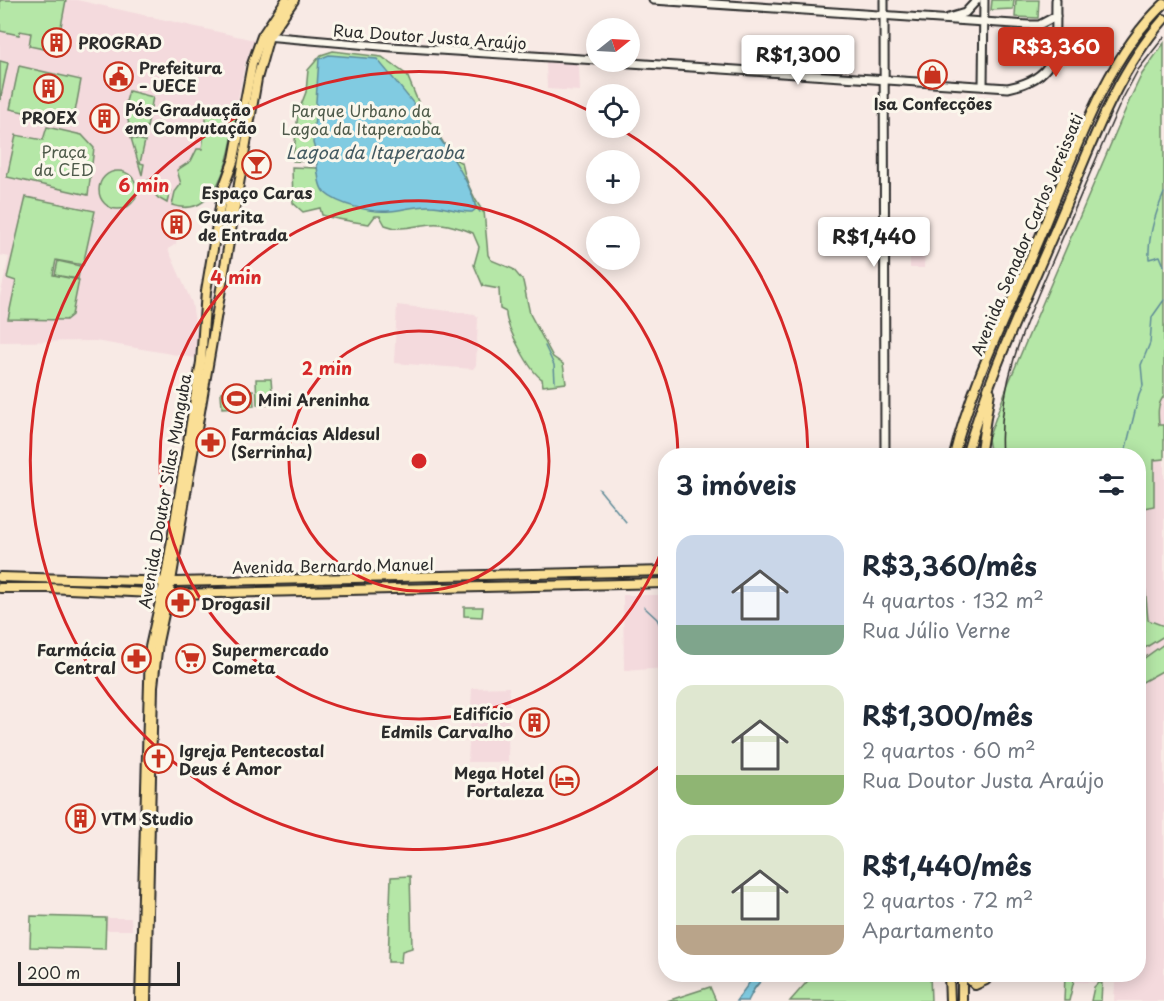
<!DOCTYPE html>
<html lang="pt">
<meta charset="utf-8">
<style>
body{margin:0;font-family:"Playpen Sans",sans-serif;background:#f2f2f3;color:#1f2937;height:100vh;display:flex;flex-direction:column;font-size:22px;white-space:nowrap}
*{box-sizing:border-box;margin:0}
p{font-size:20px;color:#747a83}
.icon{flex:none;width:33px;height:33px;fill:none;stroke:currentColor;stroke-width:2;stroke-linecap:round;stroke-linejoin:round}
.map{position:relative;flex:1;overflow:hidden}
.side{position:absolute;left:658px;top:448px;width:488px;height:534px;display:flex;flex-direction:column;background:#fff;border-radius:24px;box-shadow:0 3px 15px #0003}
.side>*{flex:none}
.needle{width:39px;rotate:72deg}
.fabs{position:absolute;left:586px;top:18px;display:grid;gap:12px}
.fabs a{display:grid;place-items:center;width:54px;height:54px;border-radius:50%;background:#fff;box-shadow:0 3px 15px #0003;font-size:30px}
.scale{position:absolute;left:18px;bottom:15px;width:162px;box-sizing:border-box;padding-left:6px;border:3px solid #2b2b2b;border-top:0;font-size:16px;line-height:21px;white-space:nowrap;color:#2b2b2b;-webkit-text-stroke:4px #fbf7ec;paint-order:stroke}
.price{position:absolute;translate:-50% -51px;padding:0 14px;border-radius:6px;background:#fff;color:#222;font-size:20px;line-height:39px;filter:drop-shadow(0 2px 3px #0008)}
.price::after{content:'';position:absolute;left:50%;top:36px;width:18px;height:14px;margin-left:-9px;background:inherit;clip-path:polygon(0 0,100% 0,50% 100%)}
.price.active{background:#c8321e;color:#fff}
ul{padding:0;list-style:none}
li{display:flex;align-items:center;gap:18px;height:150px;padding:0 18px}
li span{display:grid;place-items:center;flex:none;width:168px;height:120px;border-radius:18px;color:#555}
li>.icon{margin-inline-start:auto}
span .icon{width:72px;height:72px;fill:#fffc;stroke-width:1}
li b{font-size:26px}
h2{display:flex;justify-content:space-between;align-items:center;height:72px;padding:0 18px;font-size:26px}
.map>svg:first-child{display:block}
</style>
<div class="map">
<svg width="1164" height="1001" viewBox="0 0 1164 1001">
<rect width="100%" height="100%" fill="#f8eae5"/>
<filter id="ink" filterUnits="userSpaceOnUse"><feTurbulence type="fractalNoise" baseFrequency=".0167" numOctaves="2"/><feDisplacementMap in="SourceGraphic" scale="12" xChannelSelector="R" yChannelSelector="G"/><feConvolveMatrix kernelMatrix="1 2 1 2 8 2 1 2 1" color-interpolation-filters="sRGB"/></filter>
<g filter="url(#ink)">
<g fill="#f4dadd">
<path d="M0,0H77L254,40L245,64L222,177L210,196L198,204L184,207L180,232L177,235L176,244L168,249L192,303L197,335L195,358L95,341L0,342V296L9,257L0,255Z"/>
<path d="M1164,43V1001H1114L1115,983L1076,982L1072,975H1138V456H991L988,439L1008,384L1130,99L1142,74Z"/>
<path d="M546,62L575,63L579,67L580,91L547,89Z"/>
<path d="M910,250H925L924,268H910Z"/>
<path d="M397,305L475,314L478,318L476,365L473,369L394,363Z"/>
<path d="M623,595H666V668L624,671Z"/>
<path d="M509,687L508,762H468L472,688Z"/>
<path d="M106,918H131L132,930H106Z"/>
</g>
<g fill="#b5e7a7" stroke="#708969" stroke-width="1.5">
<path d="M0,0H66L60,32L48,30L44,49L29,46L31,33L20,31L19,35L0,31Z"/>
<path d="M992,0H1014L1013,9L991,10Z"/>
<path d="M1016,0H1039L1038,18L1015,17Z"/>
<path d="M1164,43V396C1157,404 1158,414 1159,425H1164V459L1154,460V506L1139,509L1138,456H991L988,439L1008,384L1130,99L1142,74Z"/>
<path d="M333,51L382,57L407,75L424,116L431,123L453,158L462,163C465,180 473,197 483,212L484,211L488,255L491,260L513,269L523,281L530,314L553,357L563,364L566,383L543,386L542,379C530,372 505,325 506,312L500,309L499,289L483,286L474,265L479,247L473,233C462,228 444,223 432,224C415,225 402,232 385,225L380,216H375L369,224C361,223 329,218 322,215L320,208L303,212L293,203L292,167L317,168V162L293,161L298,113L306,92L308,70L321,55Z"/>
<path d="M0,61L8,63L0,101Z"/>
<path d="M19,66L81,80L73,123L10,109Z"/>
<path d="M129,91L153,97L146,133L130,130L125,105Z"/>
<path d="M208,105L237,111C231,143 223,222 172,205L175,192L181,184L177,170L191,161L197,149H202Z"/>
<path d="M47,127L82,135L94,148L88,195L7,177L16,135L43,140Z"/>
<path d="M131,138L145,141L140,163L144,164L142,175Z"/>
<circle cx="118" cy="190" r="19"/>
<path d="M148,180L165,184L170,191L167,203L158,198L145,183Z"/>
<path d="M26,197L95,211L83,265L56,260L53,275L79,280L72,315L66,320L8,319L16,281L7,278Z"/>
<path d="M58,261L80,266L78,279L55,275Z"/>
<path d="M256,379H271L273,405H257Z"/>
<path d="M253,390L254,406L222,408L221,392Z"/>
<path d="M1139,585H1145L1148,620L1164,626V636L1145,648H1141L1139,634L1144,630L1139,621Z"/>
<path d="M464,607H483L482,617L464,616Z"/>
<path d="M1164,644V670L1139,684V662Z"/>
<path d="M410,876L412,948L402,951L401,962H388L391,877Z"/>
<path d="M31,916L106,918L105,949L30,947Z"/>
<path d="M813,975H930L931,1001H790Z"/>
<path d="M1065,975H1072L1074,980L1069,1001H1064Z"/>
<path d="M1098,983H1102L1101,1001H1091L1094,987Z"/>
<path d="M710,987L716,1001H667Z"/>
</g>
<g fill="#81cbe1" stroke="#5f8b98" stroke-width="1.5">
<path d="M329,55L377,59C404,91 470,169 476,209L472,212C458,213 445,206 431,206C417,205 404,210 390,211C372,213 338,205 324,192C316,184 318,156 313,143L319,59Z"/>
<path d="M755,975H766L756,986L748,1001H736Z"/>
</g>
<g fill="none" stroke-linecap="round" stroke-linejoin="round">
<g stroke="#5f8b98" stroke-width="1.5">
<path d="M1164,193C1155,215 1148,236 1149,259L1160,256L1164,266"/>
<path d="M475,205L480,212"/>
<path d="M545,346L554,365L555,382"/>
<path d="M1124,456L1139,395L1143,386L1141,365L1150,343L1152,317L1164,300"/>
<path d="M599,489L626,522"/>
<path d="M644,607L657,619L666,638"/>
<path d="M751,993L759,983"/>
</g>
<defs>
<g id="secondary">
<path d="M653,0L1028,25H1039L1056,16"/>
<path d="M884,0L885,456"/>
<path d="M948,18L965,13L977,0"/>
<path d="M265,36L392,47L597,60"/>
<path d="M615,62L1008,88C1063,77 1055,46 1056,0"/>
<path d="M983,86L984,0"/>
</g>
<g id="primary">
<path d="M222,192L230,197L227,216"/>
<path d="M954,456C971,384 1006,316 1035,248C1069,170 1101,62 1164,4"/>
<path d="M966,456C988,377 1024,303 1056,228C1087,157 1112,78 1164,19"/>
<path d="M980,456L990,392"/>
<path d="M0,577L175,582L666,571"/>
<path d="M0,588H48L173,594L666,583"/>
<path d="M949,975L950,1001"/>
<path d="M962,975V1001"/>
<path d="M965,975L975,985L986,980"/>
<path d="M140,1001L150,647L167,570L201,362L206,291L223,189L234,159L252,64L262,36L286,0"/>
<path d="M146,1001L153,686L158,642L171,581L257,79L269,36L294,0"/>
</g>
</defs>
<use href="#secondary" stroke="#2b2b2b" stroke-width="11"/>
<use href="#primary" stroke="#2b2b2b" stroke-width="12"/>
<use href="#secondary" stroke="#fbf7ec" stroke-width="7"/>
<use href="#primary" stroke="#fadf96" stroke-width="8"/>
<path stroke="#2b2b2b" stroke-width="1.5" d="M1002,456C996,378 1032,309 1062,239C1082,193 1101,146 1122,100L1138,70L1164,37"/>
</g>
</g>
<g fill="none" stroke="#d62828" stroke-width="3">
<circle cx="419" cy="461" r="130"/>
<path d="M665 541A259 259 0 1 1 678 454"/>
<path d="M664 763A389 389 0 1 1 596 114M619 128A389 389 0 0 1 808 454"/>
</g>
<defs>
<symbol id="building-ring" viewBox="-11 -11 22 22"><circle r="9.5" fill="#fbf7ec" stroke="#c8321e" stroke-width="1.5"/><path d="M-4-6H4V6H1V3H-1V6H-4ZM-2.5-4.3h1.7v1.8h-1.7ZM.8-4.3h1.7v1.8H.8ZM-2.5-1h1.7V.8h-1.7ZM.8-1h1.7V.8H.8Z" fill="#c8321e"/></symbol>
<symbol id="shop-ring" viewBox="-11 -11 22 22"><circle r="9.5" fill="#fbf7ec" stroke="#c8321e" stroke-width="1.5"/><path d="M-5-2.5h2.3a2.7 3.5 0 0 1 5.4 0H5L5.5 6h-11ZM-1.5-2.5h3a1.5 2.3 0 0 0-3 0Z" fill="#c8321e"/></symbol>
<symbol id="civic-ring" viewBox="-11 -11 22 22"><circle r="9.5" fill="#fbf7ec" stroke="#c8321e" stroke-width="1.5"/><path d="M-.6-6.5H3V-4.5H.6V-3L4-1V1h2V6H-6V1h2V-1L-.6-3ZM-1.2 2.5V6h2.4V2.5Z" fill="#c8321e"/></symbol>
<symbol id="bar-ring" viewBox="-11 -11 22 22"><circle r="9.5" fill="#fbf7ec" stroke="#c8321e" stroke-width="1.5"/><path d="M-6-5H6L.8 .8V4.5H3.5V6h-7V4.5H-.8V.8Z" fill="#c8321e"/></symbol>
<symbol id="stadium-ring" viewBox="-11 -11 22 22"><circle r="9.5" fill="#fbf7ec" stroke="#c8321e" stroke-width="1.5"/><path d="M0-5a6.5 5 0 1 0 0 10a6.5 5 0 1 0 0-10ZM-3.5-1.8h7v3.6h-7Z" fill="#c8321e"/></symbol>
<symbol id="pharmacy-ring" viewBox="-11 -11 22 22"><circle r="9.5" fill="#fbf7ec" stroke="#c8321e" stroke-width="1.5"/><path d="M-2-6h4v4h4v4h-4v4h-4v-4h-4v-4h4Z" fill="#c8321e"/></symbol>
<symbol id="supermarket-ring" viewBox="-11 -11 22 22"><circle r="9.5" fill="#fbf7ec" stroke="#c8321e" stroke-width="1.5"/><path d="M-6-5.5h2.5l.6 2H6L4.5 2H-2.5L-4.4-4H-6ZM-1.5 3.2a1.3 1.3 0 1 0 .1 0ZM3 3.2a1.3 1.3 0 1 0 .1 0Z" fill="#c8321e"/></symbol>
<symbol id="church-ring" viewBox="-11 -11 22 22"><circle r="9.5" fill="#fbf7ec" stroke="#c8321e" stroke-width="1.5"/><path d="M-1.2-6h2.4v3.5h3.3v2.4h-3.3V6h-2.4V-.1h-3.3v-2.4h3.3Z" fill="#c8321e"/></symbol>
<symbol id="hotel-ring" viewBox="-11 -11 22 22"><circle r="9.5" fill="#fbf7ec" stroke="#c8321e" stroke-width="1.5"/><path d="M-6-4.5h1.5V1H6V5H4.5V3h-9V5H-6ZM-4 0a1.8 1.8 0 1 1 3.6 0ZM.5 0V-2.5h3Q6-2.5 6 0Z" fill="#c8321e"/></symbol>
</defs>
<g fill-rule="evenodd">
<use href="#building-ring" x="40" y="26" width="33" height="33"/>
<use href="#shop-ring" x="916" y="58" width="33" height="33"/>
<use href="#civic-ring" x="102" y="60" width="33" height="33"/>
<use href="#building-ring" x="32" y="72" width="33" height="33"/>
<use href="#building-ring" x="88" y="102" width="33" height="33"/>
<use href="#bar-ring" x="240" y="148" width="33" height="33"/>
<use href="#building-ring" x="160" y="208" width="33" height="33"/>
<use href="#stadium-ring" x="220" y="382" width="33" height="33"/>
<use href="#pharmacy-ring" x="194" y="426" width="33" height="33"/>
<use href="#pharmacy-ring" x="164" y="586" width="33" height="33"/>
<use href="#pharmacy-ring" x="120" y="642" width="33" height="33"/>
<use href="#supermarket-ring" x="174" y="642" width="33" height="33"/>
<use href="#building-ring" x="518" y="706" width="33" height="33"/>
<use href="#church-ring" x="142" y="742" width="33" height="33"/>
<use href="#hotel-ring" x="548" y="764" width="33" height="33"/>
<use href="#building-ring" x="64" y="802" width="33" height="33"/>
</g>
<g text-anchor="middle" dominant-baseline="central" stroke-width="6" stroke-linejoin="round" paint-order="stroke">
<g font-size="16" fill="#2b2b2b" stroke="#fbf7ec">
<text transform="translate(430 36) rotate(4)">Rua Doutor Justa Araújo</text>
<text transform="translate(1026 234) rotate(-67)">Avenida Senador Carlos Jereissati</text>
<text transform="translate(164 491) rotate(-80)">Avenida Doutor Silas Munguba</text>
<text transform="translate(333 565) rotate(-1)">Avenida Bernardo Manuel</text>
</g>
<g font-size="16" font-weight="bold" fill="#2b2b2b" stroke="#fbf7ec" text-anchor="start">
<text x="78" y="42">PROGRAD</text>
<text x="139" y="67">Prefeitura<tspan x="139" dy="18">– UECE</tspan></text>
<text x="933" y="103" text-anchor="middle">Isa Confecções</text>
<text x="125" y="109">Pós-Graduação<tspan x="125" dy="18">em Computação</tspan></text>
<text x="49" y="117" text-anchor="middle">PROEX</text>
<text x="257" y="192" text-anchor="middle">Espaço Caras</text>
<text x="198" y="216">Guarita<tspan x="198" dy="18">de Entrada</tspan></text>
<text x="258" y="399">Mini Areninha</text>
<text x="231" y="433">Farmácias Aldesul<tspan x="231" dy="18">(Serrinha)</tspan></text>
<text x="201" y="603">Drogasil</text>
<text x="116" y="649" text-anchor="end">Farmácia<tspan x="116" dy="18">Central</tspan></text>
<text x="212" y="649">Supermercado<tspan x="212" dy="18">Cometa</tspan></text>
<text x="513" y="713" text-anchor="end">Edifício<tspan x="513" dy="18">Edmils Carvalho</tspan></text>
<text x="179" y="750">Igreja Pentecostal<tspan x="179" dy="18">Deus é Amor</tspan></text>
<text x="544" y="772" text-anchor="end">Mega Hotel<tspan x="544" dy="18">Fortaleza</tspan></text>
<text x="101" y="818">VTM Studio</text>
</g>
<g font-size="16" fill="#4e5a4a" stroke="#fbf7ec">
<text x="361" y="110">Parque Urbano da<tspan x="361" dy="18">Lagoa da Itaperaoba</tspan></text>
<text x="64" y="151">Praça<tspan x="64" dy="18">da CED</tspan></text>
</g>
<g font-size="18" font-style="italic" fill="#455b62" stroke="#fbf7ec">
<text x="375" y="151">Lagoa da Itaperaoba</text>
</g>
</g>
<circle cx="419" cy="461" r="9" fill="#d62828" stroke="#fbf7ec" stroke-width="3"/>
<g font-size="18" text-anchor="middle" font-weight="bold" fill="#d62828" stroke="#fbf7ec" stroke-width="6" stroke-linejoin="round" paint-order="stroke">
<text x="144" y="192">6 min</text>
<text x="236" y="284">4 min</text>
<text x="327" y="375">2 min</text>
</g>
</svg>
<div class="fabs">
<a><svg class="needle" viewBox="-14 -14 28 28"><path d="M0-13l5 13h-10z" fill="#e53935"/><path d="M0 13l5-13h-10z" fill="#747a83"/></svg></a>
<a><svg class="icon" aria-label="locate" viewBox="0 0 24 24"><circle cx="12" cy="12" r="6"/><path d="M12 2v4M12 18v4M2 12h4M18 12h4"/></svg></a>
<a>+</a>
<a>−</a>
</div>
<div class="scale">200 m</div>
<b class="price active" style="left:1056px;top:78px">R$3,360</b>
<b class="price" style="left:798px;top:86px">R$1,300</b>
<b class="price" style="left:874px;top:268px">R$1,440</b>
<section class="side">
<h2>3 imóveis<svg class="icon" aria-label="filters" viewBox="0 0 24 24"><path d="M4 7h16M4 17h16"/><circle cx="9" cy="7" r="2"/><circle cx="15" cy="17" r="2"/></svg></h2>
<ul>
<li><span style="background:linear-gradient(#c9d6e8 75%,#7fa58c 0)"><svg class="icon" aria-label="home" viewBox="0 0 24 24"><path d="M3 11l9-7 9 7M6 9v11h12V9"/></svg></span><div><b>R$3,360/mês</b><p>4 quartos · 132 m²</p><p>Rua Júlio Verne</p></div></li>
<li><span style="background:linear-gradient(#dfe7d0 75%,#8fb573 0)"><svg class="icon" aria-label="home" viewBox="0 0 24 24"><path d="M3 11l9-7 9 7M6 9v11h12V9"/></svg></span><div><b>R$1,300/mês</b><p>2 quartos · 60 m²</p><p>Rua Doutor Justa Araújo</p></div></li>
<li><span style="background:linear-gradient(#dfe7d0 75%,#b9a48a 0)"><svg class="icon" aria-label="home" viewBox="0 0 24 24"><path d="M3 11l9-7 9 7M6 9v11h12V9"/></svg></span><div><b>R$1,440/mês</b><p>2 quartos · 72 m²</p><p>Apartamento</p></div></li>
</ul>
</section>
</div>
